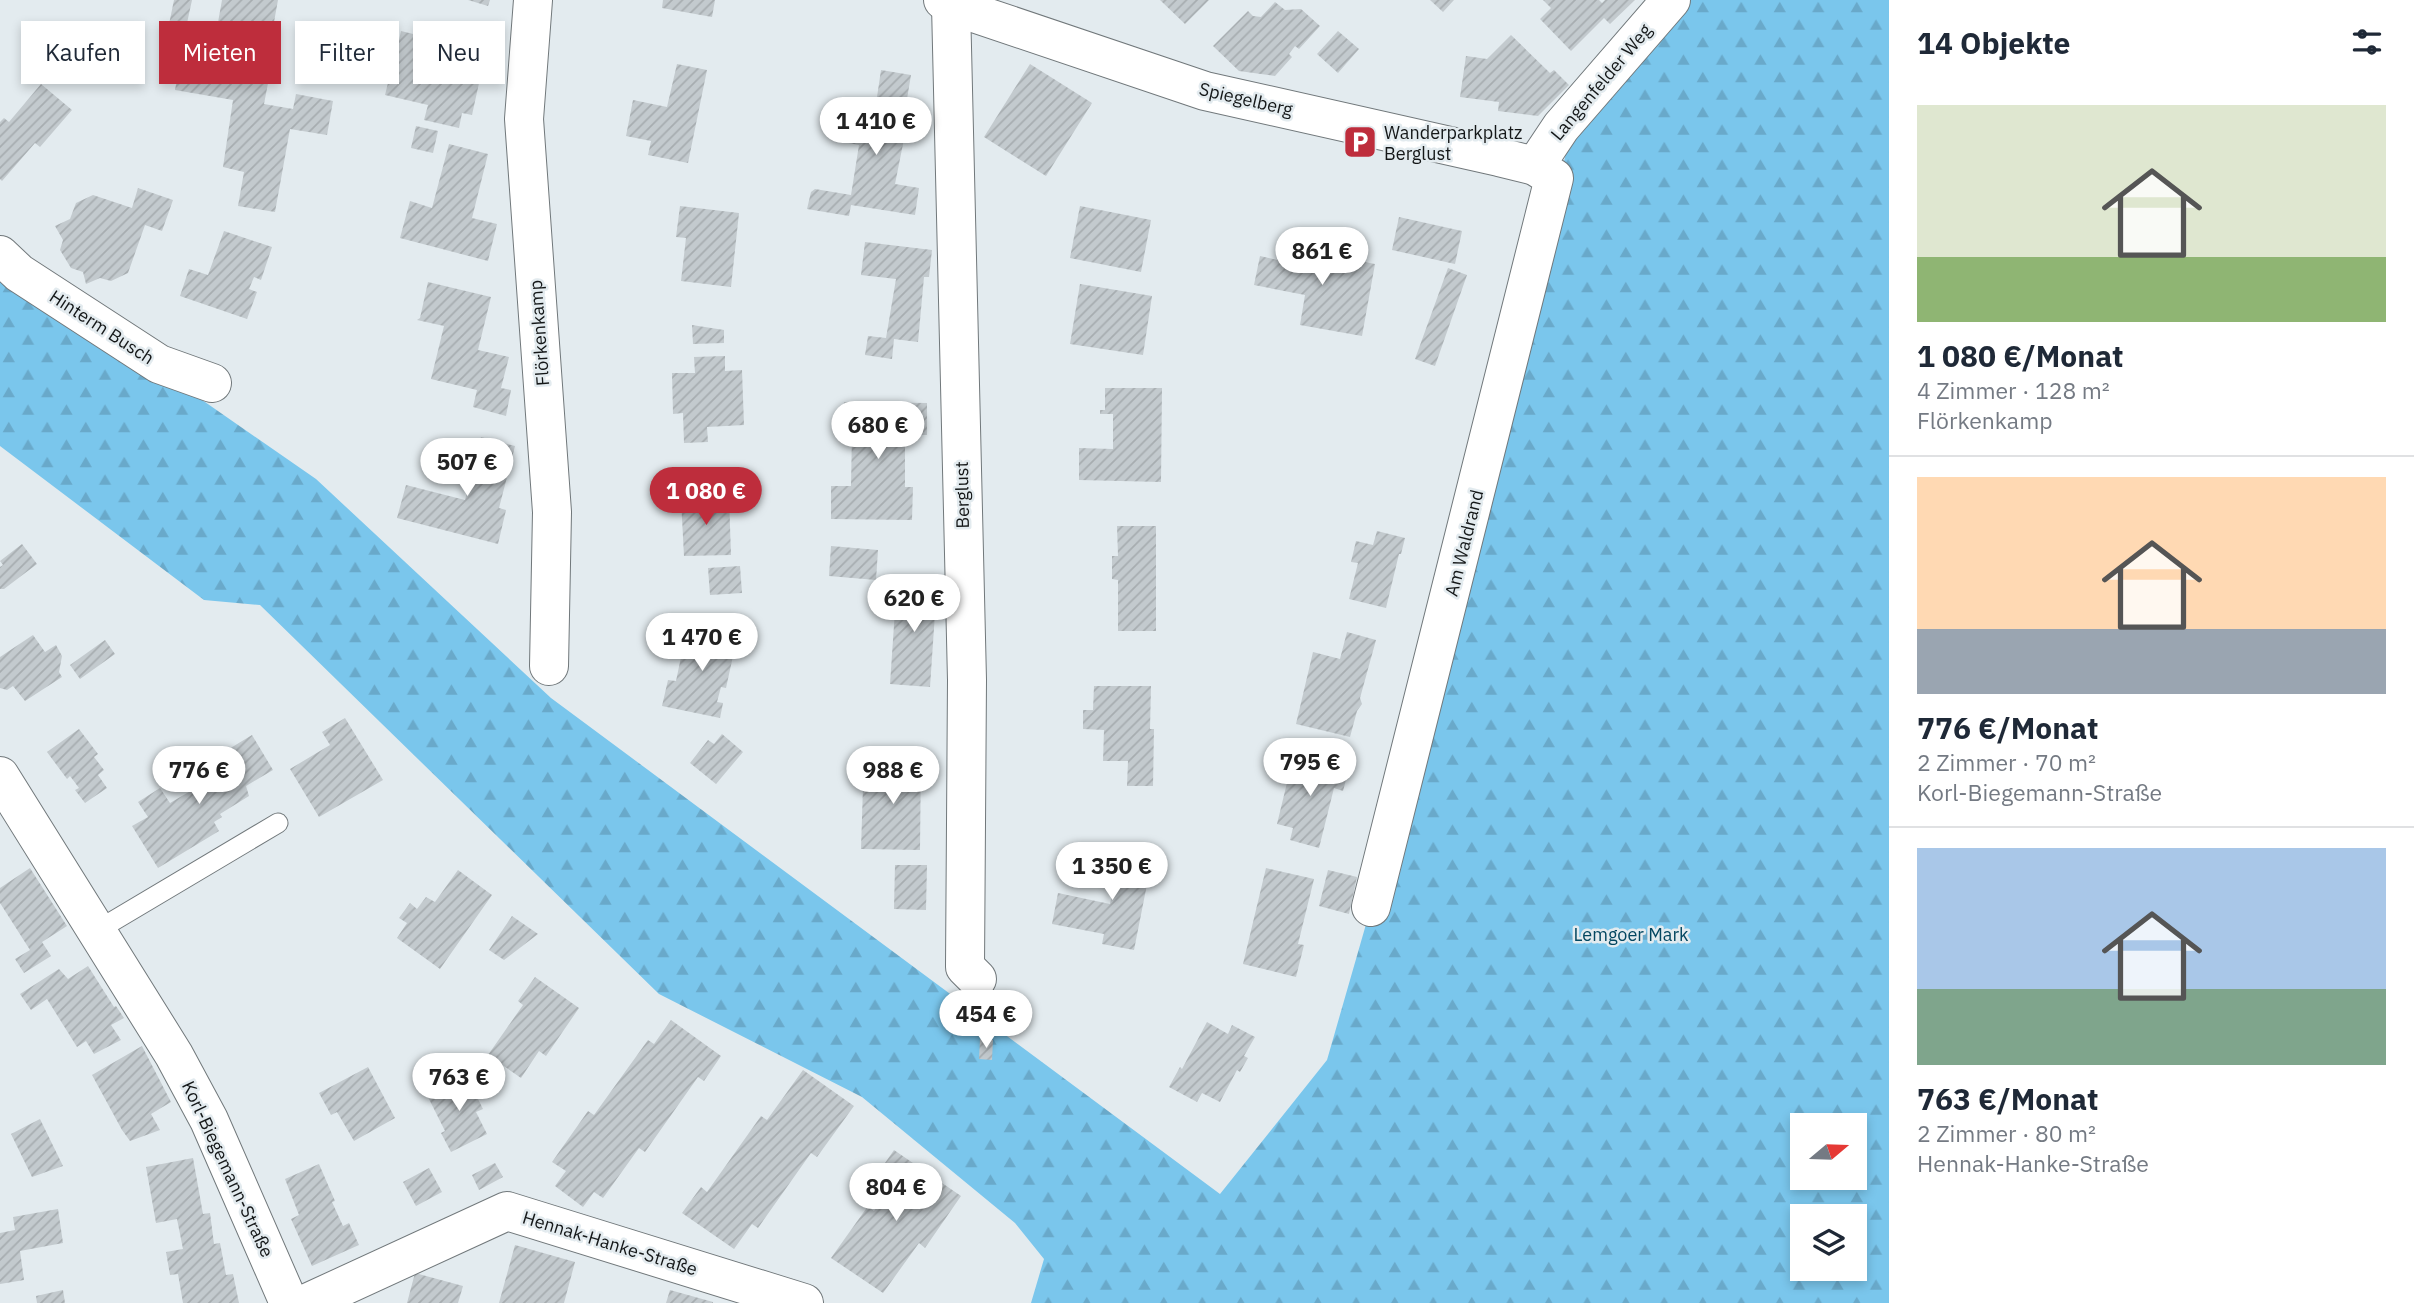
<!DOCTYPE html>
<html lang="de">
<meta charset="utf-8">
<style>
body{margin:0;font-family:"IBM Plex Sans",sans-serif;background:#f6f6f7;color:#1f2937;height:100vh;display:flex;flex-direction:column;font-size:26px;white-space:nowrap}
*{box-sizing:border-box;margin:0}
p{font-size:23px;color:#747a83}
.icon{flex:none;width:38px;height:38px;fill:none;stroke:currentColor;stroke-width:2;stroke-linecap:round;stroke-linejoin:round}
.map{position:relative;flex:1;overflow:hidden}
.sheet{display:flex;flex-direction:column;background:#fff;width:525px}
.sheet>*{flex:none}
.top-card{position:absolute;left:21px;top:21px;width:665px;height:63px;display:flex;gap:14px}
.needle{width:46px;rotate:71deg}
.buttons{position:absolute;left:1790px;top:1113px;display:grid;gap:14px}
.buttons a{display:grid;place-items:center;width:77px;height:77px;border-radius:0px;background:#fff;box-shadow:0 4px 10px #0003;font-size:35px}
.price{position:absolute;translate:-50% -60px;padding:0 16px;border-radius:24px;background:#fff;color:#222;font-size:23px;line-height:46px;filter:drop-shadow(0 2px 4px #0008)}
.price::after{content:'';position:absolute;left:50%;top:42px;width:21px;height:16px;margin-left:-10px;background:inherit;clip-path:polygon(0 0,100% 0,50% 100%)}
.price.current{background:#be2d3c;color:#fff}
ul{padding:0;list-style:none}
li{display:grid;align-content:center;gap:14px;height:371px;padding:0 28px}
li+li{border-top:2px solid #e0e1e3}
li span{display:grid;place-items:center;height:217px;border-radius:0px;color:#555}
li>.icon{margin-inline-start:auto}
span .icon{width:126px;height:126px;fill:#fffc;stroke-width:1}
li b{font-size:30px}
h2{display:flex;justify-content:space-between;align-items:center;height:84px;padding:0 28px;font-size:30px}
.tag{padding:0 24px;border-radius:0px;background:#fff;box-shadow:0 4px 10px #0003;font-size:24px;line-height:63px}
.tag.current{background:#be2d3c;color:#fff}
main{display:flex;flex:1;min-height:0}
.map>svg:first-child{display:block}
</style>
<main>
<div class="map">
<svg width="1889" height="1303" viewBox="0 0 1889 1303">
<defs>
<pattern id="forest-firs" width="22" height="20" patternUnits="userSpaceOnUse" patternTransform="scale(1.75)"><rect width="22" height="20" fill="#7ac6ec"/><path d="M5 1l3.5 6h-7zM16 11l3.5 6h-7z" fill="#69a9ca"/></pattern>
<pattern id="building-hatch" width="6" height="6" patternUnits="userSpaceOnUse" patternTransform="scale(1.75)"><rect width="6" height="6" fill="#c3cace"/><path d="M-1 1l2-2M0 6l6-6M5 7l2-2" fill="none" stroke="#a7adb0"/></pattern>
</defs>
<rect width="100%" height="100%" fill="#e3ebef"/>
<path fill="url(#forest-firs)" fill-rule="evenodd" d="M1686,0H1889V1303H1031L1044,1259L1015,1223L862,1097L659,994L260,605L204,600L0,446V273L11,283L205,402L316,479L551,698L1220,1194L1327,1060L1452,625L1567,149ZM1802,1125H1855V1178H1802ZM1802,1216H1855V1269H1802Z"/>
<g fill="url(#building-hatch)">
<path d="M174,0H192L184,37L167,34Z"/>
<path d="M222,0H278L264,77L269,78L264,104L293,109L296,94L333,101L327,135L290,129L275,212L238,206L244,172L223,167L233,100L175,90L180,62L210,67Z"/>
<path d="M468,0H490L488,6Z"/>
<path d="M663,0H715L712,17L662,8Z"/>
<path d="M1160,0H1209L1185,24Z"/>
<path d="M1430,0H1454L1443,12Z"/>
<path d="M1543,0H1599L1602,3L1605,0H1635L1610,24L1604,18L1571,51L1540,19L1551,8Z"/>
<path d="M1275,2L1285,10L1301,9L1320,26L1299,49L1295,46L1289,54L1292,57L1275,76L1239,71L1213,46L1248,11L1253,16L1261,17Z"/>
<path d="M106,27L138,55L120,76L87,49Z"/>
<path d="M401,31L478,50L472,72L481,74L472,115L462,113L459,128L424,120L428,105L385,95L390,75L371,71L376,48L396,53Z"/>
<path d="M1338,31L1359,49L1338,73L1317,54Z"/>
<path d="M1511,35L1550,73L1554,70L1569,85L1538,116L1498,111L1499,102L1460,97L1466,56L1487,59Z"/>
<path d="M677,64L707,70L688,163L648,155L651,141L626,136L633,100L667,107Z"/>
<path d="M1030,64L1092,103L1046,176L984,137Z"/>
<path d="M881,70L911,75L902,129H906L895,184L919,188L915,215L851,205L849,216L807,209L811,192L815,189L851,195L859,145L843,142L847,120L873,124Z"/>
<path d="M41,84L72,110L40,147L35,143L2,181L0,179V122L4,118L9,122Z"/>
<path d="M416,126L438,131L433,153L411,148Z"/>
<path d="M449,144L488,154L472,218L497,224L488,261L400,238L410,201L432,208Z"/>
<path d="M138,188L173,200L162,231L145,225L128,273L111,281L100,278L86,284L83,272L71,268L60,250L63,240L55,226L70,219L76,203L93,195L132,208Z"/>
<path d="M680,206L739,213L731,287L681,281L686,238L676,237Z"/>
<path d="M1080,206L1151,220L1141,272L1070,258Z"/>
<path d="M1399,217L1462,231L1455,264L1392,250Z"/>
<path d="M224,231L272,247L261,280L254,277L249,289L257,292L247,319L180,296L189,269L208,275Z"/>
<path d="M865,242L932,250L929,277H924L918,342L894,339L892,359L865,355L868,336L886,338L896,279L861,275Z"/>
<path d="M1279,245L1375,264L1362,336L1300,325L1305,295L1254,285L1260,256L1277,260Z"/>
<path d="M1448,268L1467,275L1435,366L1415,359Z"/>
<path d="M428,282L491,297L478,350L509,357L501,388L511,390L506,416L473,407L477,390L431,379L444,326L417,320L420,318Z"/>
<path d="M1080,284L1152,296L1143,355L1070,344Z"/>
<path d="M692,325L724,330V343L693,344Z"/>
<path d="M725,356V371L742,370L744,425L707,427L708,442L684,443L683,413L673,414L672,373H695L694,357Z"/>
<path d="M1105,388H1162L1161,482L1079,480V448L1113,449V414H1100V410H1105Z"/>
<path d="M844,402L927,403V435H905V487H913L912,520L831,519V486H851L852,432L843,431Z"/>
<path d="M481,437L515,446L499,508L506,510L498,544L397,518L406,485L465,500L471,476L469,475V472H472Z"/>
<path d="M729,497L731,555L684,556L681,499Z"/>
<path d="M1117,526H1156V631H1118V580L1112,579V556H1118Z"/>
<path d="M1377,531L1405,538L1401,554H1399L1386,608L1349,599L1358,563L1351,562L1356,541L1373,545Z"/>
<path d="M22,544L37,564L4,589H0V567L3,565L0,561Z"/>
<path d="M831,546L878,550L876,580L829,576Z"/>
<path d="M740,566L742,593L710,595L708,568Z"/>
<path d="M897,581L937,584L930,687L890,684Z"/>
<path d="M706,623L734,629L730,646L735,647L726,688L721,687L717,702L723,703L720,718L662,706L668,680L676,681L685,638L702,639Z"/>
<path d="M1347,632L1376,640L1360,698L1362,704L1357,711L1350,737L1296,724L1313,652L1340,659Z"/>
<path d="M33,635L45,652L56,645L62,656L59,672L62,677L25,701L13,686L7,690L0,688V657Z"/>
<path d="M105,640L115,654L80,679L70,665Z"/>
<path d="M1094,686H1151L1150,729H1154L1153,786H1127L1128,761H1103L1104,730L1083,729V710H1093Z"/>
<path d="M345,718L383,780L319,817L290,769L330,745L322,732Z"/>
<path d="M79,729L98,754L94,757L104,770L98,775L107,788L85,803L75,790L79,788L70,776L67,779L47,752Z"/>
<path d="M722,734L743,752L716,784L690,763L708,740L714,744Z"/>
<path d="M252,735L273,770L246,786L249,796L220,814L222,817L214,822L219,831L158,868L132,826L148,817L138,802L160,788L170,803L194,789L232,766L224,752Z"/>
<path d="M887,754H921L920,850L861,849L863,786H867V774H887Z"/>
<path d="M1294,754L1349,768L1343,791L1334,788L1319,848L1290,840L1293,828L1277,824Z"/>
<path d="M1122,843L1154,849L1134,950L1102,944L1104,934L1052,924L1058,893L1110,904Z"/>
<path d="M895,865H927L926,910L894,909Z"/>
<path d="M30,868L67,926L42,942L51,956L24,973L15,959L30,950L0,903V888Z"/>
<path d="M1266,868L1314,879L1298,944L1304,945L1296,977L1243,964Z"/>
<path d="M458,870L492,895L440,969L397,938L407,923L399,918L410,903L417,909L426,897L435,902Z"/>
<path d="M1328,870L1357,877L1349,914L1319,906Z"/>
<path d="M512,916L538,934L504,960L489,950Z"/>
<path d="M88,966L114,1007L116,1006L124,1018L111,1025L121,1040L94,1054L86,1041L77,1047L47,999L31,1010L20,994L59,969L68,979Z"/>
<path d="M535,977L579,1008L546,1056L539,1051L521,1078L488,1055L523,1005L518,1001Z"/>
<path d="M671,1020L721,1056L704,1081L698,1077L645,1152L639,1148L603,1198L594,1192L583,1207L555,1186L566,1171L552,1162L588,1111L594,1115L648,1040L654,1044Z"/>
<path d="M1207,1022L1228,1034L1232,1025L1255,1037L1244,1056L1248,1058L1240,1072L1237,1070L1220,1102L1202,1093L1197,1102L1169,1087L1180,1067L1182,1069Z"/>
<path d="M980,1039L993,1040L992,1060L979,1059Z"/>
<path d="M142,1046L171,1102L151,1114L160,1130L130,1141L122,1130L92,1075Z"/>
<path d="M368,1067L395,1118L354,1141L337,1112L331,1115L319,1093Z"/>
<path d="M803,1070L854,1106L817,1157L811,1153L758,1228L752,1224L734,1249L682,1213L701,1187L707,1192L761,1116L767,1120Z"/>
<path d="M464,1071L483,1109L476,1112L487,1134L451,1152L441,1133L445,1131L429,1099L451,1088L447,1080Z"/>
<path d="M40,1119L63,1166L32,1177L11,1134Z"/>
<path d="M894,1150L961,1196L925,1248L919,1243L883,1293L831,1258L868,1206L874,1211L891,1186L876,1176Z"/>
<path d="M193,1158L203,1214L210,1213L214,1244L220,1243L226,1275L233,1274L239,1303H183L178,1274L170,1275L166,1252L183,1249L177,1219L156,1223L146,1167Z"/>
<path d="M495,1163L503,1177L479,1190L472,1175Z"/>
<path d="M319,1164L335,1201L332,1202L343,1226L349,1223L359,1245L312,1266L291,1219L299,1215L285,1179Z"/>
<path d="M429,1168L442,1192L416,1206L403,1182Z"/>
<path d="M58,1209L63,1243L20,1251L24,1280L0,1284V1233L15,1230L13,1217Z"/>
<path d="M515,1245L575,1262L564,1303H499Z"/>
<path d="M415,1273L463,1286L458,1303H407Z"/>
<path d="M63,1290L65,1303H37L36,1296Z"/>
<path d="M670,1290L713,1302V1303H666Z"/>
</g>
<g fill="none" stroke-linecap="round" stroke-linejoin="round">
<defs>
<path id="lane" d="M98,930L278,823"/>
<g id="street">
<path d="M533,0L524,119L552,512L549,666"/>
<path d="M943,0L959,8L1205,91L1499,157L1535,166L1554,178L1371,907"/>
<path d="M951,5L967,680L965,967L977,979"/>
<path d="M1535,166L1561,127L1671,0"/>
<path d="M0,255L19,273L159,364L212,383"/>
<path d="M0,776L174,1055L209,1120L289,1303"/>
<path d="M307,1303L507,1211L804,1303"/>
</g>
</defs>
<use href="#lane" stroke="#71787b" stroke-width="21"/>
<use href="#street" stroke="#71787b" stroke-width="40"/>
<use href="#lane" stroke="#fff" stroke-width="19"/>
<use href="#street" stroke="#fff" stroke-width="38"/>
</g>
<defs>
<symbol id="parking-square" viewBox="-11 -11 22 22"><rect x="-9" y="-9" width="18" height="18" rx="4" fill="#be2d3c" stroke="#e3ebef"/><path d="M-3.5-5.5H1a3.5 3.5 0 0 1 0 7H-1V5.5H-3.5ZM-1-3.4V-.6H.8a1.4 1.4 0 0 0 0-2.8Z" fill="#fff"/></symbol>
</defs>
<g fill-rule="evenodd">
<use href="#parking-square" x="1341" y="123" width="38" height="38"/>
</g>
<g text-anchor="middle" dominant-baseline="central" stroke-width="5" stroke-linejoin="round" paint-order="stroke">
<g font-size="18" fill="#141718" stroke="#e3ebef">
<text transform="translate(1601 82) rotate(-50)">Langenfelder Weg</text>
<text transform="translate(1246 99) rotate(13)">Spiegelberg</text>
<text transform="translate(102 327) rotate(33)">Hinterm Busch</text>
<text transform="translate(539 333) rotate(-94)">Flörkenkamp</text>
<text transform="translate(962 495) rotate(-91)">Berglust</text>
<text transform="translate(1464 543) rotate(-76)">Am Waldrand</text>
<text transform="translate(228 1169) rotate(65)">Korl-Biegemann-Straße</text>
<text transform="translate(610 1243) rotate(17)">Hennak-Hanke-Straße</text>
</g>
<g font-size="18" fill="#141718" stroke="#e3ebef" text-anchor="start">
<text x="1384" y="132">Wanderparkplatz<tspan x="1384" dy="21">Berglust</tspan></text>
</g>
<g font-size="18" fill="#024660" stroke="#e3ebef">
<text x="1631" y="934">Lemgoer Mark</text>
</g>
</g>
</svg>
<div class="buttons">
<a><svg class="needle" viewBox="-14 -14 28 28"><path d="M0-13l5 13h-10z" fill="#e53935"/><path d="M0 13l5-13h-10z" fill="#747a83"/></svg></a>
<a><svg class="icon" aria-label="layers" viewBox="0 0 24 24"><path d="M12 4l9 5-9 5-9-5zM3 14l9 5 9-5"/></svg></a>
</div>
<b class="price" style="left:876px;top:157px">1 410 €</b>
<b class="price" style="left:1322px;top:287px">861 €</b>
<b class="price" style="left:878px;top:461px">680 €</b>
<b class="price" style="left:467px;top:498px">507 €</b>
<b class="price current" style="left:706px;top:527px">1 080 €</b>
<b class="price" style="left:914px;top:634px">620 €</b>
<b class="price" style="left:702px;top:673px">1 470 €</b>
<b class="price" style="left:1310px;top:798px">795 €</b>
<b class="price" style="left:199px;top:806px">776 €</b>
<b class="price" style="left:893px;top:806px">988 €</b>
<b class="price" style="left:1112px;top:902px">1 350 €</b>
<b class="price" style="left:986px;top:1050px">454 €</b>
<b class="price" style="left:459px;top:1113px">763 €</b>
<b class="price" style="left:896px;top:1223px">804 €</b>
<div class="top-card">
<a class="tag">Kaufen</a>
<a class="tag current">Mieten</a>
<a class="tag">Filter</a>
<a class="tag">Neu</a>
</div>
</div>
<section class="sheet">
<h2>14 Objekte<svg class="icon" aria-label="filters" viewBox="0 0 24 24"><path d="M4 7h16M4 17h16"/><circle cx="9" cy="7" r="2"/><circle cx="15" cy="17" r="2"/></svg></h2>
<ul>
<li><span style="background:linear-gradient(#dfe7d0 70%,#8fb573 0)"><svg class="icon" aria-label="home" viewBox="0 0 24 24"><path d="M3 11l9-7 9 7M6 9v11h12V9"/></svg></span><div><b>1 080 €/Monat</b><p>4 Zimmer · 128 m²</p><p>Flörkenkamp</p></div></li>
<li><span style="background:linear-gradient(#ffd9b3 70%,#9aa5b1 0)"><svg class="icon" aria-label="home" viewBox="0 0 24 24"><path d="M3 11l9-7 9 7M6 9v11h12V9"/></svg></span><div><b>776 €/Monat</b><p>2 Zimmer · 70 m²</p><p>Korl-Biegemann-Straße</p></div></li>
<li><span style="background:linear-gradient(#a9c7e8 65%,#7fa58c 0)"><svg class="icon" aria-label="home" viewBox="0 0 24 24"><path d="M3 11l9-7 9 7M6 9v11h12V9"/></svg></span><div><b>763 €/Monat</b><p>2 Zimmer · 80 m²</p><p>Hennak-Hanke-Straße</p></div></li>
</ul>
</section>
</main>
